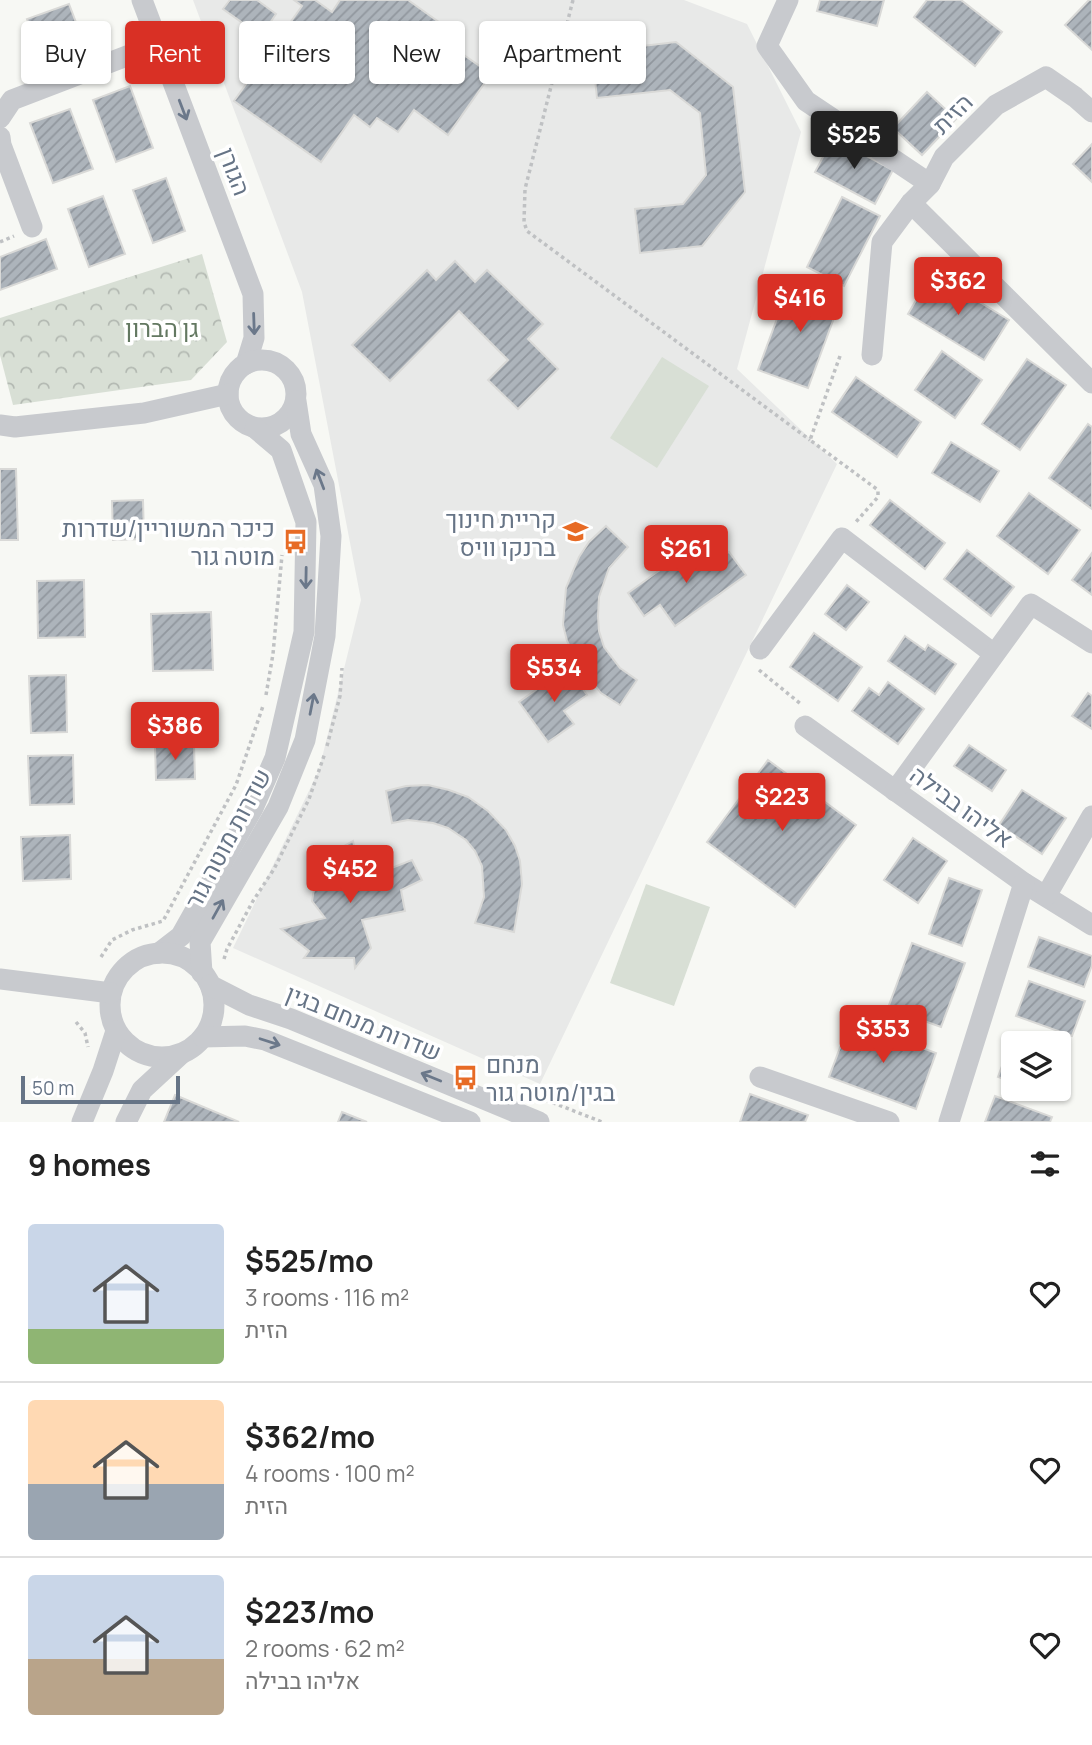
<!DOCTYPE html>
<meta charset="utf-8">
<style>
body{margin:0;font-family:Manrope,Heebo,sans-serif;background:#f2f2f2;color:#222;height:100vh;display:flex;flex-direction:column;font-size:26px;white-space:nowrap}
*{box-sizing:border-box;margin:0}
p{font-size:23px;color:#767676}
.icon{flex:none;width:38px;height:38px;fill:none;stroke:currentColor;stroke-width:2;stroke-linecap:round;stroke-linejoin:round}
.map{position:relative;height:1122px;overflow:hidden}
.panel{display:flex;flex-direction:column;background:#fff;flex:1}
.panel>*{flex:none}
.banner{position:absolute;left:21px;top:21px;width:700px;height:63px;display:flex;gap:14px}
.fabs{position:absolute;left:1001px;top:1031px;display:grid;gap:14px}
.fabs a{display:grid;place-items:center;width:70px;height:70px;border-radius:7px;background:#fff;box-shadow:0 2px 5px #0004;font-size:35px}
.scale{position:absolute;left:21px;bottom:18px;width:159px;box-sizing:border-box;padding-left:7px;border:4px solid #667486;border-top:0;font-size:19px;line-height:24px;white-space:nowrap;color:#667486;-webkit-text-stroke:5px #fff;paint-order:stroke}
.price{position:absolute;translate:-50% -60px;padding:0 16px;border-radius:7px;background:#d93025;color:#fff;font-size:23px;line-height:46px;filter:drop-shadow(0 2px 4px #0008)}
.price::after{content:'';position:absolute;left:50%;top:42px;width:21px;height:16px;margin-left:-10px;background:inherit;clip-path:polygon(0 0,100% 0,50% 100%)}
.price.on{background:#222;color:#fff}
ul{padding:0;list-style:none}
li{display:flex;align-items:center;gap:21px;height:175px;padding:0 28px}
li+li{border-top:2px solid #e0e0e0}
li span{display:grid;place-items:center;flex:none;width:196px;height:140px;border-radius:7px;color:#555}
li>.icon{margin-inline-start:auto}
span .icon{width:84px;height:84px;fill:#fffc;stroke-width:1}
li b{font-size:30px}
h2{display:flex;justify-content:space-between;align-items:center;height:84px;padding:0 28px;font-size:30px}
.pill{padding:0 24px;border-radius:7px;background:#fff;box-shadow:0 2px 5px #0004;font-size:24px;line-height:63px}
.pill.on{background:#d93025;color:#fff}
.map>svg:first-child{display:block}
</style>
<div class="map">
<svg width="1092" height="1122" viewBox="0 0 1092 1122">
<defs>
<pattern id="park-crowns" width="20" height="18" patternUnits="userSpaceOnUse" patternTransform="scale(1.75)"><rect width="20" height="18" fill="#d8dfd5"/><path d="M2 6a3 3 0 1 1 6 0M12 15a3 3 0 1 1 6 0" fill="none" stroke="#b3b9b2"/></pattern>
<pattern id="building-hatch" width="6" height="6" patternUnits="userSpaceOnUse" patternTransform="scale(1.75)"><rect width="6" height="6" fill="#adb4bb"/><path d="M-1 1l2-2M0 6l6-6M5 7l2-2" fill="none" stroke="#91979e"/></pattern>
</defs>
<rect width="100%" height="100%" fill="#f7f8f4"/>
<path fill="#e8e9e8" d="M193,0H684L747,24L801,132L737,369L837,464L540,1084L233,948L319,770L361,600L302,292Z"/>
<path fill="url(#park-crowns)" d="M202,254L227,342L191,380L13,405L0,355V318Z"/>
<g fill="#d8dfd5">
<path d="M662,357L709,386L657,468L610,438Z"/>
<path d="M646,884L710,907L674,1006L610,983Z"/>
</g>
<g fill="url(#building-hatch)" stroke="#d9d9d7" stroke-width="2">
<path d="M230,0H257L276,14L261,36L223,9Z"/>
<path d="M294,0H315L332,12L340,0H408L443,25L411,70L423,79L448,44L491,74L448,135L414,110L398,132L377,118L370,127L354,115L321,162L234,101L302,6Z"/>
<path d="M820,0H884L877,26L817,11Z"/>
<path d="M927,0H961L1002,32L975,66L914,17Z"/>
<path d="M1089,0H1092V50L1065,25Z"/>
<path d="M69,4L80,33L38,48L27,19Z"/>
<path d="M676,42L733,87L745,192L702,246L640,253L635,209L683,204L706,175L700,113L670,90L597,98L592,52Z"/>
<path d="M130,86L153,148L116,162L93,100Z"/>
<path d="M927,92L956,119L922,155L893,128Z"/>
<path d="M70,109L93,169L53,183L30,123Z"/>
<path d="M833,138L893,170L875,204L815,172Z"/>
<path d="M1092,144V182L1073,164Z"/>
<path d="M166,178L185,231L153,243L133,190Z"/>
<path d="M103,196L125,254L89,267L68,209Z"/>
<path d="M842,197L880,216L844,286L807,267Z"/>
<path d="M46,239L57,269L0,290V257Z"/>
<path d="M455,261L475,282L487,270L543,324L528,339L558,369L518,409L488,380L508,360L459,311L390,381L352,345L427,270L436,280Z"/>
<path d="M932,273L1009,320L984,360L908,314Z"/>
<path d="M791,281L841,299L808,388L758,370Z"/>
<path d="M942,351L982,380L955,418L915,390Z"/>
<path d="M1027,359L1066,385L1020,450L982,424Z"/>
<path d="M856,377L921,422L897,457L832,412Z"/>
<path d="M1088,424L1092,427V509L1049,478Z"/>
<path d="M951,442L999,471L980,502L932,473Z"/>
<path d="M0,469H16L18,540H0Z"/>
<path d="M1029,493L1080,530L1048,574L997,536Z"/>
<path d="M143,500L144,539L113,540L112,501Z"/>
<path d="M890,500L945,543L925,569L870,525Z"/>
<path d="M606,526L628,547L609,568L599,597L598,616L599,631L604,647L620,668L637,680L620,705L601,693L581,668L567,641L563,625L566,588L573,571L579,557L589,542Z"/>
<path d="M692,547L707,568L729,552L746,575L675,626L660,605L644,616L628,593Z"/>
<path d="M967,550L1014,587L991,616L944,579Z"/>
<path d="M1092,553V595L1072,580Z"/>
<path d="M84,580L85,637L38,638L37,581Z"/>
<path d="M847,585L869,602L846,630L825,614Z"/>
<path d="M211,612L213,670L153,671L151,614Z"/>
<path d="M814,633L862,667L838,701L790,667Z"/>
<path d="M905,636L925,650L928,645L956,664L935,694L888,661Z"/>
<path d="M568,667L587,695L564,711L574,724L548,742L519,702Z"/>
<path d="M66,675L67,732L31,733L29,676Z"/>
<path d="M888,682L924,709L898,744L852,711L869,688L879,695Z"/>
<path d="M1088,693L1092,696V729L1072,716Z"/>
<path d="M194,744L195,779L156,780L155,745Z"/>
<path d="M969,745L1006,770L992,791L954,766Z"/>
<path d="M73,755L74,804L30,805L28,756Z"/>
<path d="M768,760L856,825L795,907L707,842Z"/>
<path d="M428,785L449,790L468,797L488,811L506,830L515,846L520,861L522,884L514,932L475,923L484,897L482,866L475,851L466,840L448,828L433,823L408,820L392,823L386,791L406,786Z"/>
<path d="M1022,790L1066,818L1042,854L999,825Z"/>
<path d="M70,835L71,879L23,881L21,837Z"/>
<path d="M913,838L947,861L918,903L884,880Z"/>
<path d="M353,841L361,880L412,860L422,880L401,890L405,911L362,920L371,948L355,968L354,958H304L309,951L281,929L325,918L312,901L319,860Z"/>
<path d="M949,878L982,890L962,946L929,934Z"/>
<path d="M1039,937L1092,956V965L1084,987L1028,967Z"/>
<path d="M912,943L965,963L941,1027L888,1008Z"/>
<path d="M1029,981L1085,1001L1072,1036L1016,1016Z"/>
<path d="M850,1021L936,1053L916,1109L829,1077Z"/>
<path d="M1013,1036L1031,1043H1013V1082L998,1077Z"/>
<path d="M1059,1053L1068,1056L1059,1083Z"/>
<path d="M1031,1088H1057L1054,1097Z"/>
<path d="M750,1094L808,1115L805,1122H740Z"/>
<path d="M175,1095L239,1122H164Z"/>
<path d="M995,1096L1052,1117L1050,1122H985Z"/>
<path d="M342,1112L367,1122H338Z"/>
</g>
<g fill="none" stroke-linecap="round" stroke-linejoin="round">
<g stroke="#bfc1c3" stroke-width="3.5" stroke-dasharray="3.5 3.5" stroke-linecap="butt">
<path d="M573,0L525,189L524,222L527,231L810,440"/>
<path d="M0,242L14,236"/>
<path d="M840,356L810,440L878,490V497L855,523"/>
<path d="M759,670L802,705"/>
<path d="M266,695L273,654L282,555"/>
<path d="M327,746L340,696L342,668"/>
<path d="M101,957L112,940L132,930L163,921L236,785L263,706"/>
<path d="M224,959L227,949L253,901L274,869L309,799L325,753"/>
<path d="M76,1022L85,1033L88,1047"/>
<path d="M546,1100L602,1122"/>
</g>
<g stroke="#c8cace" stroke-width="21">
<path d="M142,0L253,294L254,338L246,364"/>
<path d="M788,0L767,46L806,101L930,184"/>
<path d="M0,118L12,100L158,44"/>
<path d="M0,137L1,145L32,227"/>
<path d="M911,203L1092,383"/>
<path d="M872,355L882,242L911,203L930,184L944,157L996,105L1046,77L1075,97L1092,112"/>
<circle cx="262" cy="394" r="34"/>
<path d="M0,425L15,427L144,413L228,394"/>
<path d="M760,649L842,538L994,654"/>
<path d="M805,726L1024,883L1092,925"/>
<path d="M895,791L1031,604L1092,643"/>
<path d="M1046,896L1092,816"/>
<path d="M159,953L181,936L253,808L275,758L304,632L306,522L281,450L255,428"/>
<circle cx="162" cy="1005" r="52"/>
<path d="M202,973L200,942L278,807L305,740L325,636L331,536L324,485L301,434L296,401"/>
<path d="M0,979L111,993"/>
<path d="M210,985L249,1005L291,1019L539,1122"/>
<path d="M203,1037L245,1036L265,1040L470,1122"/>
<path d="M760,1077L889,1122"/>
<path d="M82,1122L103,1071L116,1031"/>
<path d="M126,1122L142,1090L181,1054"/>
<path d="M949,1122L1024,883"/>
</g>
</g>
<defs><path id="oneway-shaft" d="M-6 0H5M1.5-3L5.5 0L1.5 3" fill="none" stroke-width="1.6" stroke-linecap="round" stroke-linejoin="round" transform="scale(1.75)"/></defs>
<g stroke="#6b788a">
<use href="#oneway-shaft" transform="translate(183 110) rotate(69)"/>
<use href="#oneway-shaft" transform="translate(254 324) rotate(88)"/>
<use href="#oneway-shaft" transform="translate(320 479) rotate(-111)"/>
<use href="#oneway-shaft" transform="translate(306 578) rotate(91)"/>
<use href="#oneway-shaft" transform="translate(312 704) rotate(-79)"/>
<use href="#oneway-shaft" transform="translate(218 909) rotate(-61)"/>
<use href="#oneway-shaft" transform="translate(270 1042) rotate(18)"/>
<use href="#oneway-shaft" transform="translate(431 1077) rotate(-158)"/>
</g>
<defs>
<symbol id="school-bare" viewBox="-9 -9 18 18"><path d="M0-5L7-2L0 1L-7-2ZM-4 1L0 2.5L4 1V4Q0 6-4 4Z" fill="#e76b25" stroke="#fff" stroke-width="2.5" paint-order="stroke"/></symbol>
<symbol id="bus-bare" viewBox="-9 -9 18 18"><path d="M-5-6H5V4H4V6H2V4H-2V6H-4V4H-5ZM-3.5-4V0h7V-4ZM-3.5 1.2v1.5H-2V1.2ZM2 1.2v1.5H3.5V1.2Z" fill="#e76b25" stroke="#fff" stroke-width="2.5" paint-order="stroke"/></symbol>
</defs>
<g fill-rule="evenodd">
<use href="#school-bare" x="558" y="514" width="35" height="35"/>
<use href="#bus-bare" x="278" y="524" width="35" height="35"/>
<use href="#bus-bare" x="448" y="1060" width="35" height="35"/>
</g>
<g text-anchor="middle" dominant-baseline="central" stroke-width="7" stroke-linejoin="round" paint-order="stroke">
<g font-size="24" fill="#667486" stroke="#fff">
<text transform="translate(952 113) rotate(-45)">הזית</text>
<text transform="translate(235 171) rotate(69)">הגורן</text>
<text transform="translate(962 806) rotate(36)">אליהו בבילה</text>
<text transform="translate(227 838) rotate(-62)">שדרות מוטה גור</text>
<text transform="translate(364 1022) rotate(22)">שדרות מנחם בגין</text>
</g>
<g font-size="24" fill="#637861" stroke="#fff">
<text x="162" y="327">גן הברון</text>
</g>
<g font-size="24" fill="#667486" stroke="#fff" text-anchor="end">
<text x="556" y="518">קריית חינוך<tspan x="556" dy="28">ברנקו וויס</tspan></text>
<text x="275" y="527">כיכר המשוריין/שדרות<tspan x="275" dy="28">מוטה גור</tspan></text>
<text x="486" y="1063" text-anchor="start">מנחם<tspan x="486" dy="28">בגין/מוטה גור</tspan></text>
</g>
</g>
</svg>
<div class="fabs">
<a><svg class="icon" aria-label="layers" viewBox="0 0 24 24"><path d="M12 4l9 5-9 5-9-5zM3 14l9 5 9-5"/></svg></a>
</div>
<div class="scale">50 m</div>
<b class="price on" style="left:854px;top:171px">$525</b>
<b class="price" style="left:958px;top:317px">$362</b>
<b class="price" style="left:800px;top:334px">$416</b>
<b class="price" style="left:686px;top:585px">$261</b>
<b class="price" style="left:554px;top:704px">$534</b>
<b class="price" style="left:175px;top:762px">$386</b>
<b class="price" style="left:782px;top:833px">$223</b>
<b class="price" style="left:350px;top:905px">$452</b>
<b class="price" style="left:883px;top:1065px">$353</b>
<div class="banner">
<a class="pill">Buy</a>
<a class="pill on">Rent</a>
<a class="pill">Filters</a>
<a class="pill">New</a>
<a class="pill">Apartment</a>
</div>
</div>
<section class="panel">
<h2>9 homes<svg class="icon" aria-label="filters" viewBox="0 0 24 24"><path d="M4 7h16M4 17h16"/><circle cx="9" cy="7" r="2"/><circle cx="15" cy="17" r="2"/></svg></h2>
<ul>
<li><span style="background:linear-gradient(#c9d6e8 75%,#8fb573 0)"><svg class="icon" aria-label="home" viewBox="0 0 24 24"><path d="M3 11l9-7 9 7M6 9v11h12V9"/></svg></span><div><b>$525/mo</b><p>3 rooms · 116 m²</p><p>הזית</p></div><svg class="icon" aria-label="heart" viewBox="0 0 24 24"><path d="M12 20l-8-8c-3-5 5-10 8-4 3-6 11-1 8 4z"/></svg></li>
<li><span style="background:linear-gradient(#ffd9b3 60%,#9aa5b1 0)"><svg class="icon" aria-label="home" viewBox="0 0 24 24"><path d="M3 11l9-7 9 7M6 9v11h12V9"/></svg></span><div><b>$362/mo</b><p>4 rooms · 100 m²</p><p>הזית</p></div><svg class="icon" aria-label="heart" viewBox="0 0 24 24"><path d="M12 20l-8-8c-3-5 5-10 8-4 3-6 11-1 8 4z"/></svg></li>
<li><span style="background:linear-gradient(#c9d6e8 60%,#b9a48a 0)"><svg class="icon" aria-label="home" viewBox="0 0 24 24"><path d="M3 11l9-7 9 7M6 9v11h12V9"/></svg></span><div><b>$223/mo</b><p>2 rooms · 62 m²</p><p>אליהו בבילה</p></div><svg class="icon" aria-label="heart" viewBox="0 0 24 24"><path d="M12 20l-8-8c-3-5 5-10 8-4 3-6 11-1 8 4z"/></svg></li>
</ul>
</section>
